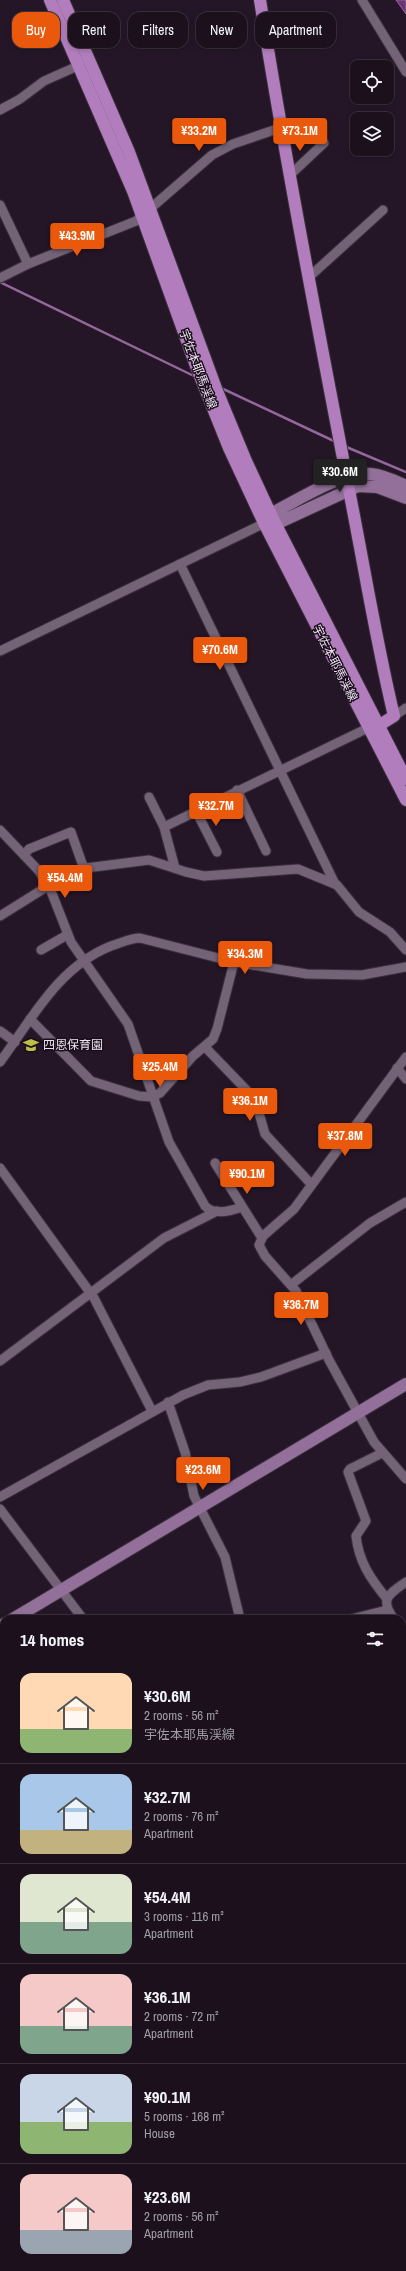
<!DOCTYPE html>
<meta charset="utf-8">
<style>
body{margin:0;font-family:"Archivo Narrow","Noto Sans JP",sans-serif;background:#251926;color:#f1f3f6;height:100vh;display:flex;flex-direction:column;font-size:15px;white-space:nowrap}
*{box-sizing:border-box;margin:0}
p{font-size:13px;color:#a09da4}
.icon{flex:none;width:22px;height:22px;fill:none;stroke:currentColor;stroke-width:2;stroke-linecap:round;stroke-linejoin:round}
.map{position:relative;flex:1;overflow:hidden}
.sheet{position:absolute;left:0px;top:1615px;width:406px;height:656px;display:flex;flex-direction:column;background:#1c101d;border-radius:12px 12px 0 0;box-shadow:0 2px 6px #0003,0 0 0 1px #3a303b}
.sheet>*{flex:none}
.top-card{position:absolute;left:12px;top:12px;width:382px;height:36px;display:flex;gap:8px}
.tools{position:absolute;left:350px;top:60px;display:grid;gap:8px}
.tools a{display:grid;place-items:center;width:44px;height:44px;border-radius:8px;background:#1c101d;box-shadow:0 2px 6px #0003,0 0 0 1px #3a303b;font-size:20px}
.price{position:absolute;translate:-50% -34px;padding:0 9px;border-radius:4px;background:#ea580c;color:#fff;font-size:13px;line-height:26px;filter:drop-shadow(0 1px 2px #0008)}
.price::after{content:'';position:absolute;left:50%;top:24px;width:12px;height:9px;margin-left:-6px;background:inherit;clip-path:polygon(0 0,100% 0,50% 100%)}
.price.on{background:#222;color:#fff}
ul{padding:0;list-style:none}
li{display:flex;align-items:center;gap:12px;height:100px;padding:0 20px}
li+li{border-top:1px solid #3a303b}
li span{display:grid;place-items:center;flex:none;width:112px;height:80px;border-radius:12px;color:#555}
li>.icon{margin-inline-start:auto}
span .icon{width:48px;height:48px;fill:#fffc;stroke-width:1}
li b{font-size:17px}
h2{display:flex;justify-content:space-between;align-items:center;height:48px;padding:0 20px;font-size:17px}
.tag{padding:0 14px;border-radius:12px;background:#1c101d;box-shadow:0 2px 6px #0003,0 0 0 1px #3a303b;font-size:14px;line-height:36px}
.tag.on{background:#ea580c;color:#fff}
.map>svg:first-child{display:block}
</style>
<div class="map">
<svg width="406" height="2271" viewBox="0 0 406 2271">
<rect width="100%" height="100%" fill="#251627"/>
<path fill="#6d3377" stroke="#93689b" d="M396,0H406V14Z"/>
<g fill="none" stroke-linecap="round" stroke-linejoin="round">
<g stroke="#93689b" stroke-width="2.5">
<path d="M0,282L196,377"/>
<path d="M219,387L336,442"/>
<path d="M344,446L406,472"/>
<path d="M0,1671L4,1669"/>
<path d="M402,1698H406"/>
<path d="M0,1798L4,1805"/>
<path d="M402,2134H406"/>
</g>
<defs>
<g id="street">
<path d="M362,0L406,72"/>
<path d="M0,110L20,99L44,81L80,65"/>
<path d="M289,176L324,143"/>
<path d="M0,205L28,264"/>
<path d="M0,278L28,264L136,221L212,155L233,144L280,128"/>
<path d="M308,278L383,210"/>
<path d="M180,564L335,884"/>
<path d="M0,651L269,521"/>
<path d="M394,716L406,708"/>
<path d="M237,790L266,851"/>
<path d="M149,797L164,827L175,868"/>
<path d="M196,811L217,852"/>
<path d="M164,827L368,728"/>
<path d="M0,830L39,871L51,891L71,942L128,1024L169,1142L205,1206C214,1216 231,1211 242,1207"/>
<path d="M24,855L29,849L71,832L83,866L86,868L149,860L186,872L204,876L298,869L337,885L359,912L390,932L406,950"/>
<path d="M0,916L48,886"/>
<path d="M41,950L67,935"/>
<path d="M30,1019L91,1081L139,1096L152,1097L160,1093L193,1056L213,1039L217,1029L234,962"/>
<path d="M0,1031L15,1042"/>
<path d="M205,1047L255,1099L265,1134L311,1184"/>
<path d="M406,1057L294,1209L263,1236L259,1245L265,1256L296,1291L329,1360L374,1442L406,1479"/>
<path d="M0,1062C32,1019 58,967 111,946C121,943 130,938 140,938L234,962L307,974L362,975L406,967"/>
<path d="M397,1068L406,1079"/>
<path d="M215,1163L262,1238"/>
<path d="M0,1168L94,1298L152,1411"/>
<path d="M292,1284L370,1223L406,1202"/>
<path d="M0,1361L164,1238L217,1211"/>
<path d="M168,1402L185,1452L194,1496L225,1557L240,1619"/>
<path d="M382,1453L350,1469L348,1472L366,1521L356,1536C359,1562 370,1578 387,1599"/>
<path d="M0,1497L183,1395L208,1385L240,1382L261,1377L326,1353"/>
<path d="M0,1509L83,1619"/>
<path d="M351,1619L387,1610"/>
<path d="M394,1619C379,1599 389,1594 406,1582"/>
<path d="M402,1630L406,1637"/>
<path d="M0,1719H4"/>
<path d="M402,1735H406"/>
<path d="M402,1819L406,1807"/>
<path d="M402,1873L406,1875"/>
<path d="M0,1953L4,1951"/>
<path d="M0,1986L4,1990"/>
<path d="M402,2048L406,2044"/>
<path d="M402,2063L406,2066"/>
<path d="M307,2267L310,2271"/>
<path d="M143,2271L156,2267"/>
</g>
<g id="secondary">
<path d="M406,486C395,481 383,475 371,474C343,471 300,499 276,511L273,519L280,522L358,486L377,487L406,498"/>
<path d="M13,1619L406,1384"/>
<path d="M0,1627L4,1624"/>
<path d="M0,1772L4,1779"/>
</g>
<g id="primary">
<path d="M50,0L133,191L196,366L229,448L264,523L406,800"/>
<path d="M63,0L129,152L217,391L246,461L273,519L406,779"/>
<path d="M260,0C286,164 318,327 349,490C364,565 376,641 394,716L378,726L371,728"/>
</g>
<g id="highway">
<path d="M402,2143L406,2142"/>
<path d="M0,2207H4"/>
</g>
</defs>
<use href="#street" stroke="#3a303c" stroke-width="11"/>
<use href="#secondary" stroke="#3a303c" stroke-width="14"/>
<use href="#primary" stroke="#3a303c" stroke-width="14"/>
<use href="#highway" stroke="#3a303c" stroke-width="14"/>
<use href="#street" stroke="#746277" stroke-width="9"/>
<use href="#secondary" stroke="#93709a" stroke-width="12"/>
<use href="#primary" stroke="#b27dbc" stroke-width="12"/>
<use href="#highway" stroke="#dc8fea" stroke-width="12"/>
</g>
<defs>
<symbol id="school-bare" viewBox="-9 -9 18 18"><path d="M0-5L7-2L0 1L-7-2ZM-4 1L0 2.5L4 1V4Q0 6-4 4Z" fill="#bbc044" stroke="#1b0d1e" stroke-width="2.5" paint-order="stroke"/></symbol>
</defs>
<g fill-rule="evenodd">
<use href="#school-bare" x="20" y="1034" width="22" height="22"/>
</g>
<g text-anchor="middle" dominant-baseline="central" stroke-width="3" stroke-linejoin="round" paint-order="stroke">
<g font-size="12" fill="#ece2ee" stroke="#1b0d1e">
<text transform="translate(198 369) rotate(69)">宇佐本耶馬渓線</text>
<text transform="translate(335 663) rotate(63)">宇佐本耶馬渓線</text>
</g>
<g font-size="12" fill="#ece2ee" stroke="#1b0d1e" text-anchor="start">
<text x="43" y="1045">四恩保育園</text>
</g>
</g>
</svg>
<div class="tools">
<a><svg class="icon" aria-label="locate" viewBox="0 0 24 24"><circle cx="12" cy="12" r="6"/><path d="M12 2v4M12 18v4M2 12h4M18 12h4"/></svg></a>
<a><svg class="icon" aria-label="layers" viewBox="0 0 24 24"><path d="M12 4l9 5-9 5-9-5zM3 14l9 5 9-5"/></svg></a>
</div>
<b class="price" style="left:199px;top:152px">¥33.2M</b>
<b class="price" style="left:300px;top:152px">¥73.1M</b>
<b class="price" style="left:77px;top:257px">¥43.9M</b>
<b class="price on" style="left:340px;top:493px">¥30.6M</b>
<b class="price" style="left:220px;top:671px">¥70.6M</b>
<b class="price" style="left:216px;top:827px">¥32.7M</b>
<b class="price" style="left:65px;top:899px">¥54.4M</b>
<b class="price" style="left:245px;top:975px">¥34.3M</b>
<b class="price" style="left:160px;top:1088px">¥25.4M</b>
<b class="price" style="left:250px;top:1122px">¥36.1M</b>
<b class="price" style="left:345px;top:1157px">¥37.8M</b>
<b class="price" style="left:247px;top:1195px">¥90.1M</b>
<b class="price" style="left:301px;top:1326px">¥36.7M</b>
<b class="price" style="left:203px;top:1491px">¥23.6M</b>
<div class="top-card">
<a class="tag on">Buy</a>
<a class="tag">Rent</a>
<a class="tag">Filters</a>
<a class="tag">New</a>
<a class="tag">Apartment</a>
</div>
<section class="sheet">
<h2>14 homes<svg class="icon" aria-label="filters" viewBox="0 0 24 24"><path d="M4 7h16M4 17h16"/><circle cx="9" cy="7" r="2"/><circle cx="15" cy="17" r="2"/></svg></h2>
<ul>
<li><span style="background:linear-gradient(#ffd9b3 70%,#8fb573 0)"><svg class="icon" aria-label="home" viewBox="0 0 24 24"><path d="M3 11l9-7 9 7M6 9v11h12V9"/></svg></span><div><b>¥30.6M</b><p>2 rooms · 56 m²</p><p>宇佐本耶馬渓線</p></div></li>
<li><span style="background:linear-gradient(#a9c7e8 70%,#c2b280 0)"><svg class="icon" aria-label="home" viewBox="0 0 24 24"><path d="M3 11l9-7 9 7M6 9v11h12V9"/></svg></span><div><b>¥32.7M</b><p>2 rooms · 76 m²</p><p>Apartment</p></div></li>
<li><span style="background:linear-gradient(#dfe7d0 60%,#7fa58c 0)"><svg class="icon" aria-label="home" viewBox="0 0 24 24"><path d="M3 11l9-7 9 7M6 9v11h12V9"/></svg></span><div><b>¥54.4M</b><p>3 rooms · 116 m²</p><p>Apartment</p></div></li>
<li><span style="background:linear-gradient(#f6c9c9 65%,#7fa58c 0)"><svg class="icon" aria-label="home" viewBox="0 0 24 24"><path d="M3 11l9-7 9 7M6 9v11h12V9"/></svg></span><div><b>¥36.1M</b><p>2 rooms · 72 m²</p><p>Apartment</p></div></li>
<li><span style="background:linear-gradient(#c9d6e8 60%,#8fb573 0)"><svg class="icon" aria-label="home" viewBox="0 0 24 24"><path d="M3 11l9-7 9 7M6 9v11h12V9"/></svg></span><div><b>¥90.1M</b><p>5 rooms · 168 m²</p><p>House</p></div></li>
<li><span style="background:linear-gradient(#f6c9c9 70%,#9aa5b1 0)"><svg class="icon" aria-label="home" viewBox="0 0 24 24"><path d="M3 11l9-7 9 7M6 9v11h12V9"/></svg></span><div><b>¥23.6M</b><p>2 rooms · 56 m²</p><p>Apartment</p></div></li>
</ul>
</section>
</div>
